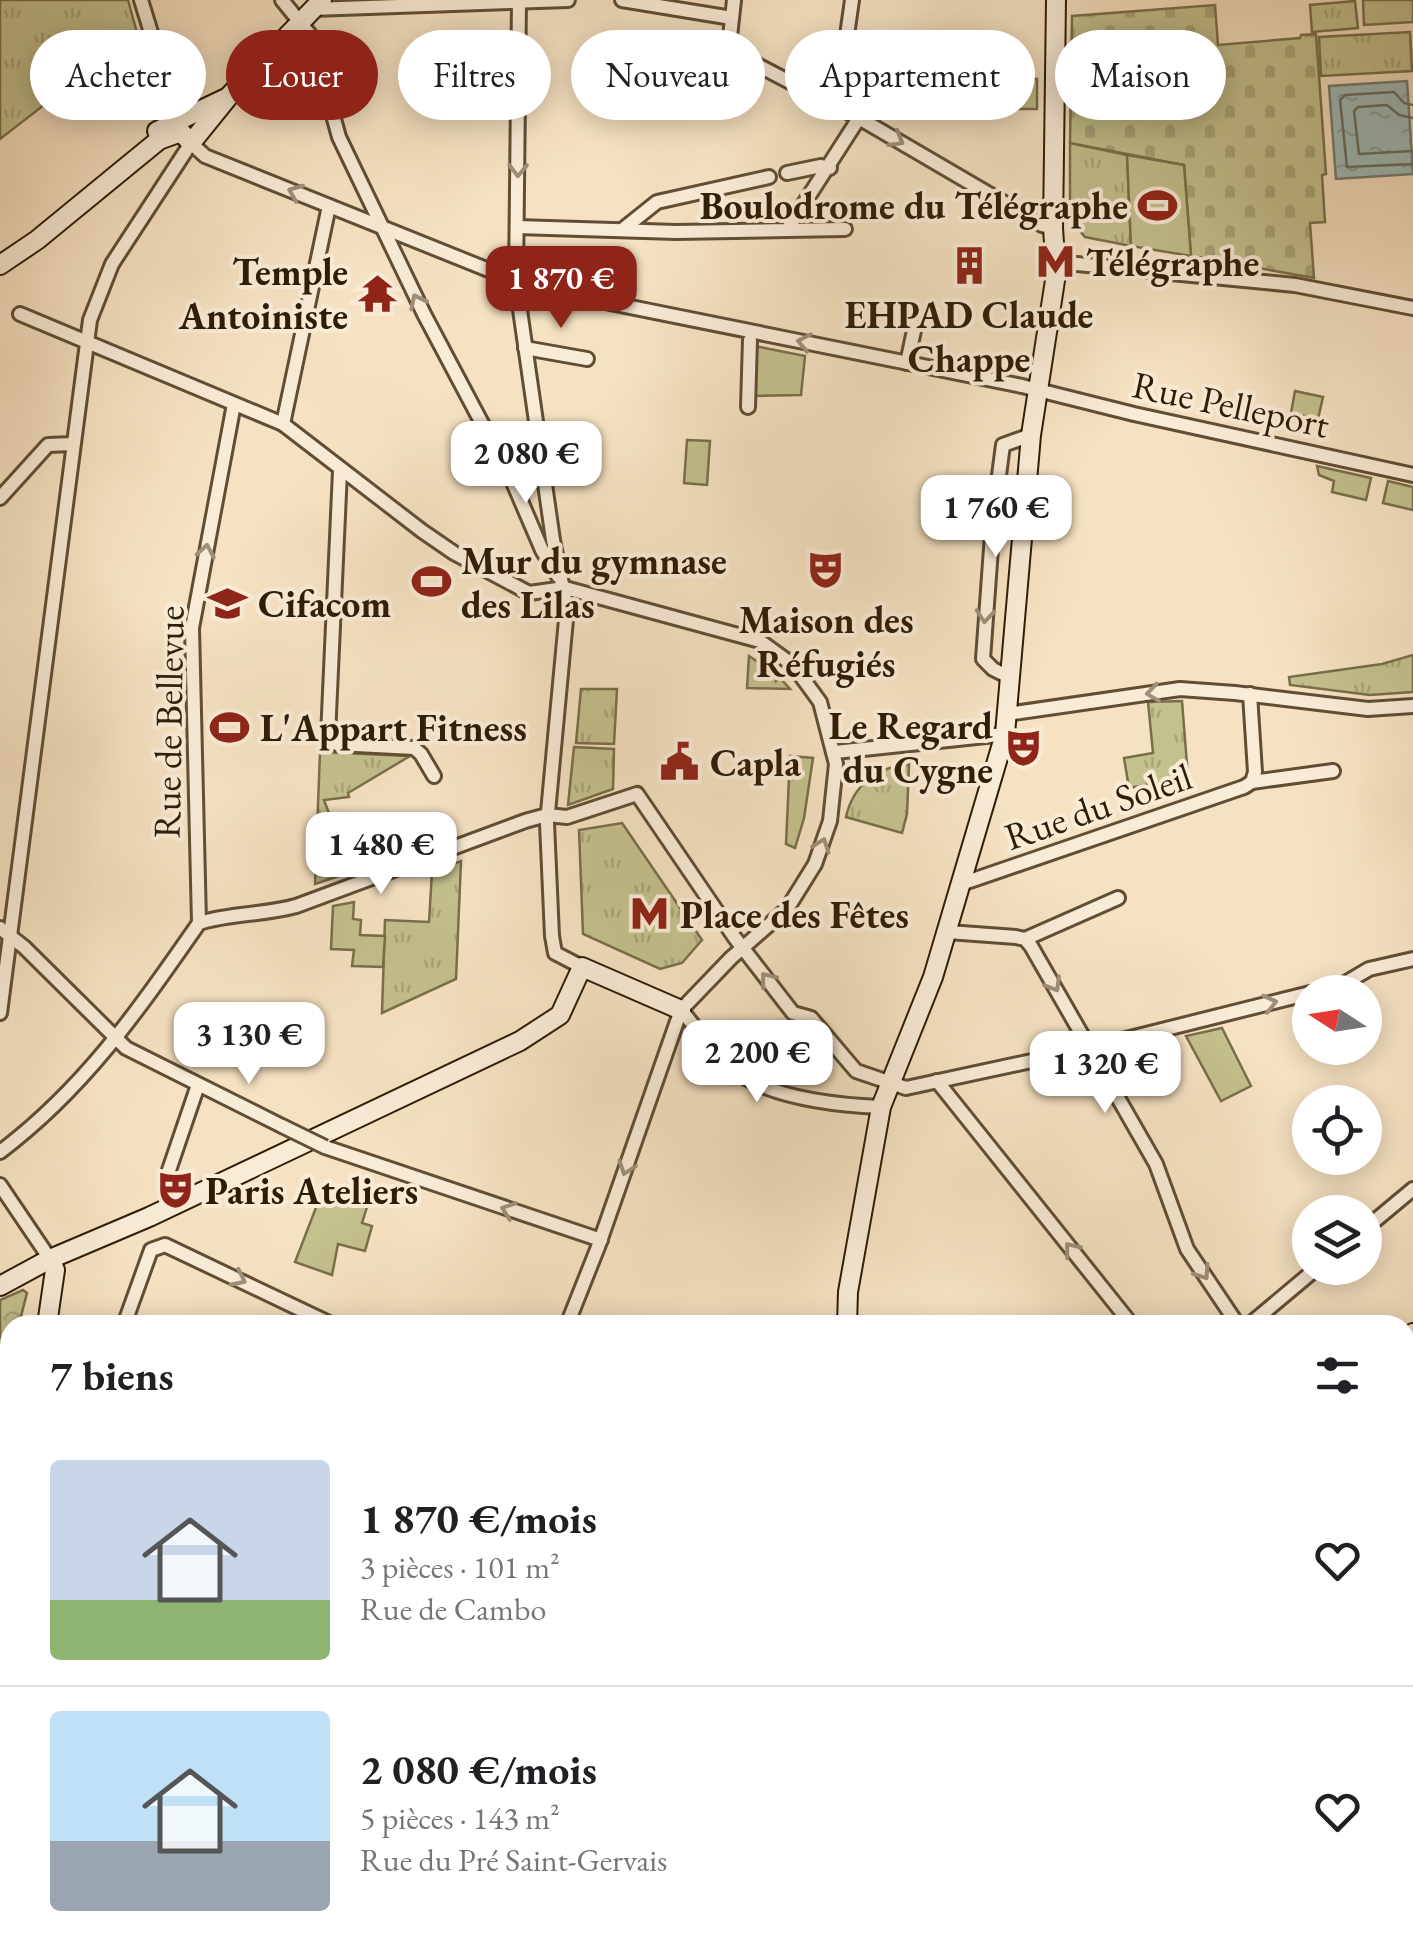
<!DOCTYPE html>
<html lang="fr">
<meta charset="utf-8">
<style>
body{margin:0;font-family:"EB Garamond",serif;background:#f6f6f6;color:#202124;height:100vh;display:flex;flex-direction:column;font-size:38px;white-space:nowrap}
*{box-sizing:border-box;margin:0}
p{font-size:32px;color:#757577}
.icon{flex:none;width:55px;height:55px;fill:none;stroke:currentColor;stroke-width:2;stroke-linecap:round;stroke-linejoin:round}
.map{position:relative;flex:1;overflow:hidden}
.sheet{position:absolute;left:0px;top:1315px;width:1415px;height:640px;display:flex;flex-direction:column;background:#fff;border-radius:30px 30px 0 0;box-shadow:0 5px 25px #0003}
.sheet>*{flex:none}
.hud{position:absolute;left:30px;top:30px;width:1355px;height:90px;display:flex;gap:20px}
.needle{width:65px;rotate:282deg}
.tools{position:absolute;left:1292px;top:975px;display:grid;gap:20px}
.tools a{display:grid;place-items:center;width:90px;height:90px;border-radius:50%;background:#fff;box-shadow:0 5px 25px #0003;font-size:50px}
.price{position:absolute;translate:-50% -85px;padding:0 22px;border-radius:20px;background:#fff;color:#222;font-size:32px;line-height:65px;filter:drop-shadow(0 2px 5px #0008)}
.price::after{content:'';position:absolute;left:50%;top:60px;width:30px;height:22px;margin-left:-15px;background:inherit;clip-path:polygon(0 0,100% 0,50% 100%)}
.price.active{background:#8f2418;color:#fff}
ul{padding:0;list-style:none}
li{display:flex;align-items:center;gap:30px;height:250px;padding:0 50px}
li+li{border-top:2px solid #e0e0e0}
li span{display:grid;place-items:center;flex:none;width:280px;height:200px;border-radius:10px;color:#555}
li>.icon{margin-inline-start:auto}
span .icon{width:120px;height:120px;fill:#fffc;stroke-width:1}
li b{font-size:42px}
h2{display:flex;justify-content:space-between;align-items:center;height:120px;padding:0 50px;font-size:42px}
.pill{padding:0 35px;border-radius:45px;background:#fff;box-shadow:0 5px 25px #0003;font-size:35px;line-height:90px}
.pill.active{background:#8f2418;color:#fff}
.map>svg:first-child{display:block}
</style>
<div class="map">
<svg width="1413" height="1955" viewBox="0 0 1413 1955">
<defs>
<pattern id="grass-tufts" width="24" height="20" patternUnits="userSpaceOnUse" patternTransform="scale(2.5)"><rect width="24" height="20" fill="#c3c18e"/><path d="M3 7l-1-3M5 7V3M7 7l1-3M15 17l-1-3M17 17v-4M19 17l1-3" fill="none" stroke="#a8a579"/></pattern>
<pattern id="forest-crowns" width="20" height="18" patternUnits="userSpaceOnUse" patternTransform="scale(2.5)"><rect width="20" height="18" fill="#c3c18e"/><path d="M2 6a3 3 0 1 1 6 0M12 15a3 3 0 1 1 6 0" fill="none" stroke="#a8a579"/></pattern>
<pattern id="cemetery-stones" width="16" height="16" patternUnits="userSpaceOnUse" patternTransform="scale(2.5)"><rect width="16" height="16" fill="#c3c18e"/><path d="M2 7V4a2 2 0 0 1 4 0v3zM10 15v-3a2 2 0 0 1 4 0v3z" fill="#a8a579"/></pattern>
<pattern id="water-ripples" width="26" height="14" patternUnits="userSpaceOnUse" patternTransform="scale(2.5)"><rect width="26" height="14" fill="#9ebcbb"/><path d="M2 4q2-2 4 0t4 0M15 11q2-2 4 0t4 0" fill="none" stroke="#88a19f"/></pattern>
</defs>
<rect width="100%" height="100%" fill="#f6e2c2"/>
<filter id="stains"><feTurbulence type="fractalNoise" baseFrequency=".002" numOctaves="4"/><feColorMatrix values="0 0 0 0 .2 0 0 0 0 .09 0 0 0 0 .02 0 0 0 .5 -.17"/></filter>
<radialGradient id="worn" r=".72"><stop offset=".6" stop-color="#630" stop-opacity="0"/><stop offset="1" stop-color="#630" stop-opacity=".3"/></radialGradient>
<g fill="url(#grass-tufts)" stroke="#786f4a" stroke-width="2.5">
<path d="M0,0H128L137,33L0,139Z"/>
<path d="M1355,1L1358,28L1312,32L1310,5Z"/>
<path d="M1410,32L1412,71L1321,76L1319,37Z"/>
<path d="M1070,143L1127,155L1131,246L1085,237L1070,219Z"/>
<path d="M1295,391L1323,397L1318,419L1291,413Z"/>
<path d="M1413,655V692L1370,695L1290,685L1289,677L1382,664Z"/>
<path d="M581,689H617L614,744L576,743Z"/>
<path d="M1182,701L1188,777L1129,788L1124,758L1153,753L1148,702Z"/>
<path d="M574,747L614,749L613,789L568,805Z"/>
<path d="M320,752L410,756L348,793L349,797L324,800L351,872L315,884Z"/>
<path d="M909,764L907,814L902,833L846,817C853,785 877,767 909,764Z"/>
<path d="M622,823L702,940L682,963L660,969L583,934L579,830Z"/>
<path d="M461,861L456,979L382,1013L385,920L429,922L432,872Z"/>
</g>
<path fill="url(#forest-crowns)" stroke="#786f4a" stroke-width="2.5" d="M23,1290L27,1293L20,1320H15L14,1325H10V1365L3,1395L0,1394V1300Z"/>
<path fill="url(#cemetery-stones)" stroke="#786f4a" stroke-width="2.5" d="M1215,5L1218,45L1300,38L1301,35L1316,34L1326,174L1322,175L1325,222L1310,223L1314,278L1258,268L1257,261L1236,263L1191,256L1184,165L1070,143L1072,16Z"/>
<g fill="#c3c18e" stroke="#786f4a" stroke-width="2.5">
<path d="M1363,0H1413V22L1364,25Z"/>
<path d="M1013,78L1037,79V109H1013Z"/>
<path d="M1127,155L1184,165L1191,256L1131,246Z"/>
<path d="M755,346L805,356L801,395L754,396Z"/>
<path d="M687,440L710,441L707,485L684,483Z"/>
<path d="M1317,466L1371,478L1366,500L1332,492L1334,481L1319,475Z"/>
<path d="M1388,481L1413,487V510L1383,503Z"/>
<path d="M749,656L776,674V681L780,678L790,689L747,688Z"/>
<path d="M790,756L813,758L804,818L795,848L786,844Z"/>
<path d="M354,902L353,919L361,920L360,935L385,936L383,967L352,966L354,950L331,949L333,906Z"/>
<path d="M1222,1028L1251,1086L1221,1101L1186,1036Z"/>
<path d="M322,1192L367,1207L362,1223L372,1226L365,1251L338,1244L332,1275L295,1262Z"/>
</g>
<path fill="url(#water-ripples)" stroke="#717c72" stroke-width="2.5" d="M1407,81L1413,174L1336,179L1329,86Z"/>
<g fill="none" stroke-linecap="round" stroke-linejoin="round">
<g stroke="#666c60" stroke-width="2.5">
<path d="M1413,105L1404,103L1394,92L1345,95L1340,100L1347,167L1413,164"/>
<path d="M1413,118L1399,115L1387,105L1358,107L1354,111L1359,154L1413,151"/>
</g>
<defs>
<g id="street">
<path d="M141,0L180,127"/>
<path d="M282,0L311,36L339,137L424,314L512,480L542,550L558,576"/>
<path d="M519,0L516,282L553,540L567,609L547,823L552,936L555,953L582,967"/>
<path d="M622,0L732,18"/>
<path d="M734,0L730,37L740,56L859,118L1042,225L1053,228"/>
<path d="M313,9L568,0"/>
<path d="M837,106L852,0"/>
<path d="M787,173L821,166L830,168"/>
<path d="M517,227L676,232L787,230L859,118"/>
<path d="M622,230L657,202L769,177"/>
<path d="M787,230L845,229"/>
<path d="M1056,262L1295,285L1413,308"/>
<path d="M20,314L283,424L422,531L454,553L529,593L565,588L760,641L793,665L820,702L836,764L830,821L815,864L787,909L731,958L681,1010L598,1247L567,1325"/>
<path d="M525,348L587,359"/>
<path d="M907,363L915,326"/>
<path d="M748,407L750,340"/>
<path d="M283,424L329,206"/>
<path d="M340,471L328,736L330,742L337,744L414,748L421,754L434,776"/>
<path d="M512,480L542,466"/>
<path d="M0,498L48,445L73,444"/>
<path d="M1011,678L993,669L983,659L993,521L1003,445L1031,435"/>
<path d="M1250,694L1255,772L1252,782"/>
<path d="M1007,714L1180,689L1235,693L1368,709L1413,706"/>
<path d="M835,752L1005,734"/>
<path d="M961,884L1244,787L1252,782L1333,771"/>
<path d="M199,923L192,628L234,404"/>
<path d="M0,928L24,947L126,1048L282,1126"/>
<path d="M948,932L1016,937L1025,939L1031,946L1156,1164L1187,1249L1238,1325"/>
<path d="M1025,939L1118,898"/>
<path d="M1314,992L1342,985L1369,969L1413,959"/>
<path d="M681,1010C696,1027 709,1048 726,1064C762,1097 834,1105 881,1107"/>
<path d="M0,1013L90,320L112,264L191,143L205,156L531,287L1022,386L1134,414L1413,475"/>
<path d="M937,1081L1132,1325"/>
<path d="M325,1147L601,1240"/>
<path d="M0,1152C85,1088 139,1009 199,923C231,913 264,915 296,906L525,821L547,815L567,817L637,794L735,938L793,1013L811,1018L856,1071L906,1088L1078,1051L1310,993"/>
<path d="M166,1179L198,1085"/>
<path d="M0,1185L50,1259"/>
<path d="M1365,1229L1413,1189"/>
<path d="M124,1325L151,1250L165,1245L333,1325"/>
<path d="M1249,1325L1317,1268"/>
<path d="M0,1401L10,1403"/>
<path d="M1405,1459L1413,1455"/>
<path d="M1405,1517H1413"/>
<path d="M1405,1569L1413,1571"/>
<path d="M0,1727L10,1731"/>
<path d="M0,1869L10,1858"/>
<path d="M1405,1908L1413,1928"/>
<path d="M0,1916L10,1920"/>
<path d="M73,1945L99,1955"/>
<path d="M198,1955L201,1945"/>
<path d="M443,1955L445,1945"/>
<path d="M951,1955L970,1945"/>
</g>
<g id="secondary">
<path d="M157,131L224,99"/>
<path d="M0,265L37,240L159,140L181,132L191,143L229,96L322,0"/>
<path d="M0,1286L50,1259L149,1217L520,1041L560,1015L582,967L681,1010"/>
<path d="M47,1325L55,1270L50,1259"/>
<path d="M847,1325L848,1292L881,1107L933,977L1005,734L1031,435L1056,274L1053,228L1056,0"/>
<path d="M1405,1338L1413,1333"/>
<path d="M0,1541L10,1489"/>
<path d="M970,1945L976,1955"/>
<path d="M1002,1955L1005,1945"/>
</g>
</defs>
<use href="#street" stroke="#604e34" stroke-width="18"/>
<use href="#secondary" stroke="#2e1d05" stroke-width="22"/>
<use href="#street" stroke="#f9ecd7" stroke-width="12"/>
<use href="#secondary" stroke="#f9ecd7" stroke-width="18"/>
<defs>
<path id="street-bridge" d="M282,1126L325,1147"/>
</defs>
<use href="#street-bridge" stroke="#604e34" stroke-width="18" stroke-linecap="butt"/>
<use href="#street-bridge" stroke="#f9ecd7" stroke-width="12"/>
</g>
<defs><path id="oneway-chevron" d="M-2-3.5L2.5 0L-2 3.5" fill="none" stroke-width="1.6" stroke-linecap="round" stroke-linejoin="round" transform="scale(2.5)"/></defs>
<g stroke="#9e8f78">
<use href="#oneway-chevron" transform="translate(897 140) rotate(30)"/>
<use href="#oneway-chevron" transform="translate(518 170) rotate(91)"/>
<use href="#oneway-chevron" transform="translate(295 192) rotate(-158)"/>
<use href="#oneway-chevron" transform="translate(417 301) rotate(-116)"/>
<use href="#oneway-chevron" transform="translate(804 342) rotate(-168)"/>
<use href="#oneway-chevron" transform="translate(206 551) rotate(-80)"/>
<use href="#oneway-chevron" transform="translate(985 616) rotate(95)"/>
<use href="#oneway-chevron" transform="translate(1153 693) rotate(172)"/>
<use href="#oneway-chevron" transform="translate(822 845) rotate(-70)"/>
<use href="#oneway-chevron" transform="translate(767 979) rotate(-128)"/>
<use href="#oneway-chevron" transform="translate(1054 985) rotate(59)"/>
<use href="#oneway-chevron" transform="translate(1270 1003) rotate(-13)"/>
<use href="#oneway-chevron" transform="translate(626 1168) rotate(109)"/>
<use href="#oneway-chevron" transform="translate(508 1210) rotate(-161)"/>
<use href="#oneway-chevron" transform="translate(1071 1249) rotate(-128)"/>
<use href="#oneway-chevron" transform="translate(1203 1273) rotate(56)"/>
<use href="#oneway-chevron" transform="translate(239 1279) rotate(26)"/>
</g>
<defs>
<symbol id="stadium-bare" viewBox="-9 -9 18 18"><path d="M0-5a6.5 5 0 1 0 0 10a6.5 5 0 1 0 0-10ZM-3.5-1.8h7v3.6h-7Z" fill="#8f2418" stroke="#f9ecd7" stroke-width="2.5" paint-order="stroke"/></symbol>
<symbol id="metro-bare" viewBox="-9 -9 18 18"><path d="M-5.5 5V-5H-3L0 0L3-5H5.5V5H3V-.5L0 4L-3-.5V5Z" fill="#8f2418" stroke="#f9ecd7" stroke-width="2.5" paint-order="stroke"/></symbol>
<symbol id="building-bare" viewBox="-9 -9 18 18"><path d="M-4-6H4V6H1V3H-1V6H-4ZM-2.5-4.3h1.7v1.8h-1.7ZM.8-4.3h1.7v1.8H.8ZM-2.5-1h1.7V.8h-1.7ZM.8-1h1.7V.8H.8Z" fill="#8f2418" stroke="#f9ecd7" stroke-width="2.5" paint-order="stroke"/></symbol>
<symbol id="temple-bare" viewBox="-9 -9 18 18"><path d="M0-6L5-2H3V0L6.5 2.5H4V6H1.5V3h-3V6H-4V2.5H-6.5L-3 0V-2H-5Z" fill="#8f2418" stroke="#f9ecd7" stroke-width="2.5" paint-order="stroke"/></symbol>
<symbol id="theatre-bare" viewBox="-9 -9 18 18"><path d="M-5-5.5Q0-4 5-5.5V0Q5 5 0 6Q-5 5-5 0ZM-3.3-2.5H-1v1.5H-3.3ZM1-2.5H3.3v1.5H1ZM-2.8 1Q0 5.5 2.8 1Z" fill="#8f2418" stroke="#f9ecd7" stroke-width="2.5" paint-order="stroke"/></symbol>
<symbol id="university-bare" viewBox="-9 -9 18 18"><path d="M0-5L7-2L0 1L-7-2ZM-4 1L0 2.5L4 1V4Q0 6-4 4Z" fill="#8f2418" stroke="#f9ecd7" stroke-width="2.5" paint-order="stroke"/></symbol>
<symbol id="civic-bare" viewBox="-9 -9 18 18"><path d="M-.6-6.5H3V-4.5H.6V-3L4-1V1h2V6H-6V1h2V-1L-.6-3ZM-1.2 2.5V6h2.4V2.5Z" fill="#8f2418" stroke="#f9ecd7" stroke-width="2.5" paint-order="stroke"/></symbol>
</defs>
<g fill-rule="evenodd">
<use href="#stadium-bare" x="1130" y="178" width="55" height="55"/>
<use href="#metro-bare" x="1028" y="234" width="55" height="55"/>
<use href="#building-bare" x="942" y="238" width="55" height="55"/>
<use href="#temple-bare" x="350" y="266" width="55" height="55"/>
<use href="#theatre-bare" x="798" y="542" width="55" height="55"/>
<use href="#stadium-bare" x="404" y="554" width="55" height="55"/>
<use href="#university-bare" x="200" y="576" width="55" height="55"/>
<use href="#stadium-bare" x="202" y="700" width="55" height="55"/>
<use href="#theatre-bare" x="996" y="720" width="55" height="55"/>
<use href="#civic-bare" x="652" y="734" width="55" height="55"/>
<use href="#metro-bare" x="622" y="886" width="55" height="55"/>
<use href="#theatre-bare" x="148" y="1162" width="55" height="55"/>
</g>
<g text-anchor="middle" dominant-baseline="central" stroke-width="8" stroke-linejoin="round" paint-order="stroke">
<g font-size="38" font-weight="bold" fill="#2e1d05" stroke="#f9ecd7" text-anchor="start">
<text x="1128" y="205" text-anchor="end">Boulodrome du Télégraphe</text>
<text x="1086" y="262">Télégraphe</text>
<text x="348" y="271" text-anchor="end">Temple<tspan x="348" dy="44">Antoiniste</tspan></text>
<text x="969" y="314" text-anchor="middle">EHPAD Claude<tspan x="969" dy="44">Chappe</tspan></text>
<text x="461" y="560">Mur du gymnase<tspan x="461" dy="44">des Lilas</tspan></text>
<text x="258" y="603">Cifacom</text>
<text x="826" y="619" text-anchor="middle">Maison des<tspan x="826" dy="44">Réfugiés</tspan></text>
<text x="993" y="725" text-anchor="end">Le Regard<tspan x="993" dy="44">du Cygne</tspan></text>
<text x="260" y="727">L'Appart Fitness</text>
<text x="710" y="762">Capla</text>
<text x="680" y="914">Place des Fêtes</text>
<text x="205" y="1190">Paris Ateliers</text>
</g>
<g font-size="38" fill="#2e1d05" stroke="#f9ecd7">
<text transform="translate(1231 404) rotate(12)">Rue Pelleport</text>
<text transform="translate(168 722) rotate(-89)">Rue de Bellevue</text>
<text transform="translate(1098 806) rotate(-19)">Rue du Soleil</text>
</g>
</g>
<rect width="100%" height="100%" filter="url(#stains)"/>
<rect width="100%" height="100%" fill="url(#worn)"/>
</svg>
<div class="tools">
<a><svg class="needle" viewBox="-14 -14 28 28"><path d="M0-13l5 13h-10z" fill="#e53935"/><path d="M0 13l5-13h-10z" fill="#757577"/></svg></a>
<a><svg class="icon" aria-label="locate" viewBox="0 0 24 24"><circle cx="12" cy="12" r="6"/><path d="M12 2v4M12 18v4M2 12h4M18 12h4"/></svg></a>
<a><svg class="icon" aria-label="layers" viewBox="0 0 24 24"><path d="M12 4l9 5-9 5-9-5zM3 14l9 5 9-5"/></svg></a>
</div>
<b class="price active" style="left:561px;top:331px">1 870 €</b>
<b class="price" style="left:526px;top:506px">2 080 €</b>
<b class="price" style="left:996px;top:560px">1 760 €</b>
<b class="price" style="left:381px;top:897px">1 480 €</b>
<b class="price" style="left:249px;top:1087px">3 130 €</b>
<b class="price" style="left:757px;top:1105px">2 200 €</b>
<b class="price" style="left:1105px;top:1116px">1 320 €</b>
<div class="hud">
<a class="pill">Acheter</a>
<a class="pill active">Louer</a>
<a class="pill">Filtres</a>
<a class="pill">Nouveau</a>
<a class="pill">Appartement</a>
<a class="pill">Maison</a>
</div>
<section class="sheet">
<h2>7 biens<svg class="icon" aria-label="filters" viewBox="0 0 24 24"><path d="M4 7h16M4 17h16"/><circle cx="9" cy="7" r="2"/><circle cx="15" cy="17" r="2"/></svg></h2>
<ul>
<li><span style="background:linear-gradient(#c9d6e8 70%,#8fb573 0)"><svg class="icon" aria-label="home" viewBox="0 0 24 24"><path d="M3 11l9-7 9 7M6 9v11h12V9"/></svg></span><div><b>1 870 €/mois</b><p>3 pièces · 101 m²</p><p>Rue de Cambo</p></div><svg class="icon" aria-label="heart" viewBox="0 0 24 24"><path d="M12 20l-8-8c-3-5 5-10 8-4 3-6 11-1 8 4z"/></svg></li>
<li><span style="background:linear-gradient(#bfe0f5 65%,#9aa5b1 0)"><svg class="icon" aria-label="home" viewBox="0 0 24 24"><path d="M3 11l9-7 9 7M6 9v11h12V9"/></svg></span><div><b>2 080 €/mois</b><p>5 pièces · 143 m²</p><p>Rue du Pré Saint-Gervais</p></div><svg class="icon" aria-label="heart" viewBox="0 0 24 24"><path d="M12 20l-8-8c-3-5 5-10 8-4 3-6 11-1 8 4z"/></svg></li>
</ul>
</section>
</div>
